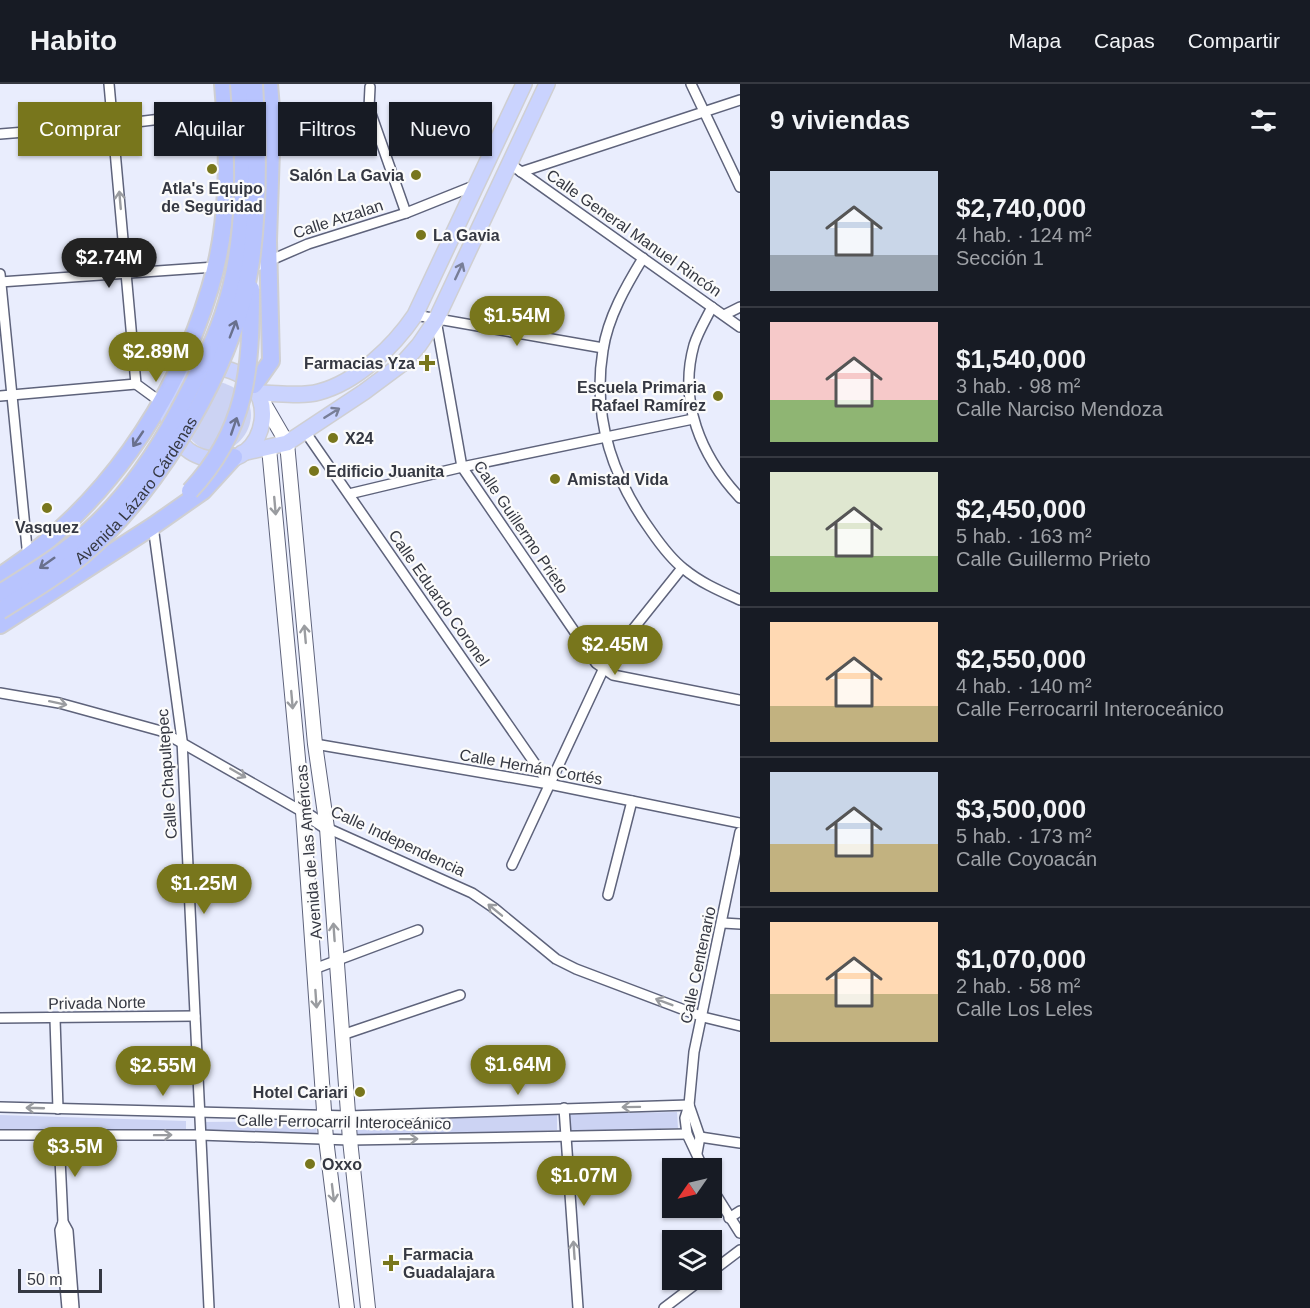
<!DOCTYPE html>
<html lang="es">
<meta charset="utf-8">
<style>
body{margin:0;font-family:Helvetica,sans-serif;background:#242831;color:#f1f3f6;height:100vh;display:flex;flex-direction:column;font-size:22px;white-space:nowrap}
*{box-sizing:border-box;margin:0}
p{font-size:20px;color:#9ea1a6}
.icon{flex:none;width:33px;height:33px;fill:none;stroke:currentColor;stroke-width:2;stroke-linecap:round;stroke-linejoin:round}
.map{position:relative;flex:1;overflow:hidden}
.sheet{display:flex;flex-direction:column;background:#171b24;width:570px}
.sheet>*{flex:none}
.banner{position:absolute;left:18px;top:18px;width:570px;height:54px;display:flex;gap:12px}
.needle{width:39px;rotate:236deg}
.buttons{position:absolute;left:662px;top:1074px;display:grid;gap:12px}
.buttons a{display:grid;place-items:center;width:60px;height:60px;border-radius:0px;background:#171b24;box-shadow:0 2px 4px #0004;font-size:30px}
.scale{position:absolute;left:18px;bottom:15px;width:84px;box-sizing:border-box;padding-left:6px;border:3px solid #353842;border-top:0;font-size:16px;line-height:21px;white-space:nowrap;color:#353842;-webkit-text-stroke:4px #fbfbfb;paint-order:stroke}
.price{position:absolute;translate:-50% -51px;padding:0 14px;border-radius:21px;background:#78761c;color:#fff;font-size:20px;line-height:39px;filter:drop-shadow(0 2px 3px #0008)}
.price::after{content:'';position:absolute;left:50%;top:36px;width:18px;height:14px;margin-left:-9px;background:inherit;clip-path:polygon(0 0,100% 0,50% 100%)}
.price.active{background:#222;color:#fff}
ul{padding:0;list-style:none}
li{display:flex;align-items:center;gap:18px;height:150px;padding:0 30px}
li+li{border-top:2px solid #363941}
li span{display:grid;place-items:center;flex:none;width:168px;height:120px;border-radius:0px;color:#555}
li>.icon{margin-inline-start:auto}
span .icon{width:72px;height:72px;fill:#fffc;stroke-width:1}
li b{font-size:26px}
h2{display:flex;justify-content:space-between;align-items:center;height:72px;padding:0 30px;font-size:26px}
.tag{padding:0 21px;border-radius:0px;background:#171b24;box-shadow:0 2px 4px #0004;font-size:21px;line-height:54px}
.tag.active{background:#78761c;color:#fff}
header{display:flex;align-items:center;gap:36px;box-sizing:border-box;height:84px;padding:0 30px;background:#171b24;border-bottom:2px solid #363941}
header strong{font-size:28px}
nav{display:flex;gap:33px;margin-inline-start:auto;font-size:21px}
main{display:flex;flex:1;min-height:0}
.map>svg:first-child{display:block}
</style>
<header>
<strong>Habito</strong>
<nav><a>Mapa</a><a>Capas</a><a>Compartir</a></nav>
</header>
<main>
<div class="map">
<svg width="740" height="1224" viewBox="0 0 740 1224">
<rect width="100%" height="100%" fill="#e9edfd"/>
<g fill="#ccd3f3">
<path d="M220,298C291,318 223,409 184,346Z"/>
<path d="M677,1028L678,1044L570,1049L569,1030Z"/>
<path d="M557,1030V1046L354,1055V1038Z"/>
<path d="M0,1031L186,1037V1047L0,1045Z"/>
<path d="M316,1037L317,1054L203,1055L202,1038Z"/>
</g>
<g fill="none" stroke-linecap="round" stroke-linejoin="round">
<defs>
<g id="minor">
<path d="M109,0L136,300L162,319"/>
<path d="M691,0L740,103"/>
<path d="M370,3L369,24L406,129"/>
<path d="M0,50L112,41L226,27"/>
<path d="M510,80L740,243"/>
<path d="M521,88L740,16"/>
<path d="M643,174C626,202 608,233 603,266C592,333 612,393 651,447C660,460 671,475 684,485C701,499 720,507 740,516"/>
<path d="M248,186L308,160L406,129L476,101"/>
<path d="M0,190L28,474"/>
<path d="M0,198L215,183"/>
<path d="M712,223C706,235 698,248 694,261C678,318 701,372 740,414"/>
<path d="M415,231L603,264"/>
<path d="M724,231L740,223"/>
<path d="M436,236L462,383L596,579L613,591L740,616"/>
<path d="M0,312L136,300"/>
<path d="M304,346L549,700"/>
<path d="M349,410L462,383L693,335"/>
<path d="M153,442L182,656L209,1224"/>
<path d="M0,609L59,619L161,647L303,728"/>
<path d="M315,660L549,700L740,739"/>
<path d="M327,744L472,809L494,824L556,875L576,885L703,933L740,942"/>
<path d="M512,781L603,586L614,569L682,484"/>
<path d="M608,811L632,717"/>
<path d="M723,839L740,840"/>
<path d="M314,885L418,846"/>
<path d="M0,934L195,932"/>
<path d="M55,935L58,1025"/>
<path d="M342,951L460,911"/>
<path d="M689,1021L700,1053L697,1069"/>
<path d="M0,1023L348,1032L689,1021"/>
<path d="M564,1024L578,1224"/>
<path d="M0,1051H199L350,1056L687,1050"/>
<path d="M59,1053L63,1138L68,1147L74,1224"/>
<path d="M700,1053L740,1059"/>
<path d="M703,1084L687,1050L685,1034L689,1021L694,968L740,748"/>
<path d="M711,1103L740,1149"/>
<path d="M729,1134L740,1127"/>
<path d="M63,1138L60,1146L67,1224"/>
<path d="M711,1188L740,1166"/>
<path d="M664,1224L701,1196"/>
</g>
<path id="tertiary" d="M303,728L327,744"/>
<g id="secondary">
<path d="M262,316L287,359L315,660L327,744L350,1056L368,1224"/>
<path d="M269,364L303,728L326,1055L347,1224"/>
</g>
<g id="primary">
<path d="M215,283C289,291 268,389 210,375C199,373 189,369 182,360C172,349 168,332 162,319C176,300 192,287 215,283Z"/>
<path d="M259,309C278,309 301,313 319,308C357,298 394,262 415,231L524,0"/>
<path d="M242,369L287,359L364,308L403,279L419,261L436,236L547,0"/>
</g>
<g id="trunk">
<path d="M254,301L271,277L268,157L272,36L269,0"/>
<path d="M0,492C102,426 175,320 210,204C230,139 229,67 223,0"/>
<path d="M0,541L153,442L203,407L234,373"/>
</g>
</defs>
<use href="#minor" stroke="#5e637b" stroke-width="12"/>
<use href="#tertiary" stroke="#5e637b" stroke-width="15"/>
<use href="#secondary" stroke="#5e637b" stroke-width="16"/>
<use href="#primary" stroke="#cfcfd2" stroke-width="18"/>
<use href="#trunk" stroke="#cfcfd2" stroke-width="20"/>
<use href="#minor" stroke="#fff" stroke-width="9"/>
<use href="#tertiary" stroke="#fff" stroke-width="12"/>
<use href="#secondary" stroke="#fff" stroke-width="14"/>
<use href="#primary" stroke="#cad3fe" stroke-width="15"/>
<use href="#trunk" stroke="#b8c4fe" stroke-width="16"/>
<defs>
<g id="trunk-bridge">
<path d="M190,407C247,346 251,286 251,205"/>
<path d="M0,509C24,494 49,479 72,461C116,427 151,378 177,330C194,298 211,266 223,231C248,158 245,76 239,0"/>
<path id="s1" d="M0,527C28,509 58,492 83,471C161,405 236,278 251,177C259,118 258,59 254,0"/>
</g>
</defs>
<use href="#trunk-bridge" stroke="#cfcfd2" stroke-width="20" stroke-linecap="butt"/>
<use href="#trunk-bridge" stroke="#b8c4fe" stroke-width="16"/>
</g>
<defs><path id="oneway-shaft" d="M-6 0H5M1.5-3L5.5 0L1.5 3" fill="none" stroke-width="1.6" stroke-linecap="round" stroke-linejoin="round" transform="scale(1.5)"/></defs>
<g stroke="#9a9ca0">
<use href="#oneway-shaft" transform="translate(120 116) rotate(-95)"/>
<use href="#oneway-shaft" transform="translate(275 422) rotate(85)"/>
<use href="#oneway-shaft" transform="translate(305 550) rotate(-95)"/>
<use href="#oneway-shaft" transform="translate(292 616) rotate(85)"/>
<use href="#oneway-shaft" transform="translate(58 619) rotate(12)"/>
<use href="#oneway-shaft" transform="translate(238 689) rotate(30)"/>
<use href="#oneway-shaft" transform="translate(495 826) rotate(-141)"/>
<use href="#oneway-shaft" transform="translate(334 848) rotate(-94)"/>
<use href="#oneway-shaft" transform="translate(316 915) rotate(86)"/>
<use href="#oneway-shaft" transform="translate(664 918) rotate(-159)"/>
<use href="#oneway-shaft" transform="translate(631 1023) rotate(179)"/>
<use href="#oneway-shaft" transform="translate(35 1024) rotate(-178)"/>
<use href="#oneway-shaft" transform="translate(163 1051) rotate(-1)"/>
<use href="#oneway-shaft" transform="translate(409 1055) rotate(-1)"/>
<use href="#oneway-shaft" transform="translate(333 1109) rotate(83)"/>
<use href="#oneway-shaft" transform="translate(574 1166) rotate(-94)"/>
</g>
<g stroke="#787e97">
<use href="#oneway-shaft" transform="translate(459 187) rotate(-65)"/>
<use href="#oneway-shaft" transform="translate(332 329) rotate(-32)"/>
</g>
<g stroke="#69708d">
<use href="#oneway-shaft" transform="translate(233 245) rotate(-69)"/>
<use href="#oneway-shaft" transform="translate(234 342) rotate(-71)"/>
<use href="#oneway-shaft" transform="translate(138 355) rotate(124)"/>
<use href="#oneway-shaft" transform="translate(47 479) rotate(145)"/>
</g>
<g fill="#78761c" stroke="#fbfbfb" stroke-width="2">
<circle cx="212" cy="85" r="6"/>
<circle cx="416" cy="91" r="6"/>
<circle cx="421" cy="151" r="6"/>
<path d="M424 270h6v6h6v6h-6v6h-6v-6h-6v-6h6z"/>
<circle cx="718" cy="312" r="6"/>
<circle cx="333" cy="354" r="6"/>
<circle cx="314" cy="387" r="6"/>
<circle cx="555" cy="395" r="6"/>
<circle cx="47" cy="424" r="6"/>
<circle cx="360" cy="1008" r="6"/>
<circle cx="310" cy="1080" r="6"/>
<path d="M388 1170h6v6h6v6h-6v6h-6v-6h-6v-6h6z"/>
</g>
<g text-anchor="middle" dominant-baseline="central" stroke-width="4.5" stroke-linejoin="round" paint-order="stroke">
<g font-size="16" font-weight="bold" fill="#353842" stroke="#fbfbfb" text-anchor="start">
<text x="404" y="91" text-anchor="end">Salón La Gavia</text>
<text x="212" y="104" text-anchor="middle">Atla's Equipo<tspan x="212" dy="18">de Seguridad</tspan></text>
<text x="433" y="151">La Gavia</text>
<text x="415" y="279" text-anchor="end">Farmacias Yza</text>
<text x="706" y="303" text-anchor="end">Escuela Primaria<tspan x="706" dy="18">Rafael Ramírez</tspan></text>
<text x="345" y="354">X24</text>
<text x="326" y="387">Edificio Juanita</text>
<text x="567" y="395">Amistad Vida</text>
<text x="47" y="443" text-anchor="middle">Vasquez</text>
<text x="348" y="1008" text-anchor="end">Hotel Cariari</text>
<text x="322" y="1080">Oxxo</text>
<text x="403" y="1170">Farmacia<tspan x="403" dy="18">Guadalajara</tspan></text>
</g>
<g font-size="16" fill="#353842" stroke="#fbfbfb">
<text transform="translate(338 135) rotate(-18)">Calle Atzalan</text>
<text transform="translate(634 149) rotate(35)">Calle General Manuel Rincón</text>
<text stroke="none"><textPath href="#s1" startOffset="184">Avenida Lázaro Cárdenas</textPath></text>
<text transform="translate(521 443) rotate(56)">Calle Guillermo Prieto</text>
<text transform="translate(439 514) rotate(55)">Calle Eduardo Coronel</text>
<text transform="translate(531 683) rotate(10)">Calle Hernán Cortés</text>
<text transform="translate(167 690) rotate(-94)">Calle Chapultepec</text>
<text transform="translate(398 757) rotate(25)">Calle Independencia</text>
<text transform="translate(309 768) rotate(-95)">Avenida de las Américas</text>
<text transform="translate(698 881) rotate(-78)">Calle Centenario</text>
<text transform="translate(97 919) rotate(-1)">Privada Norte</text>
<text transform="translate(344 1038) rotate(1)">Calle Ferrocarril Interoceánico</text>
</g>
</g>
</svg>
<div class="buttons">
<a><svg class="needle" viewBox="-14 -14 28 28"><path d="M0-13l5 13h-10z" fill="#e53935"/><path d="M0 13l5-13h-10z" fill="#9ea1a6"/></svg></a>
<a><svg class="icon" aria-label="layers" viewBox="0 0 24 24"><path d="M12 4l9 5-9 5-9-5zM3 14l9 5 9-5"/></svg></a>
</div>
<div class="scale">50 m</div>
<b class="price active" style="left:109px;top:205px">$2.74M</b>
<b class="price" style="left:517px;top:263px">$1.54M</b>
<b class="price" style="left:156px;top:299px">$2.89M</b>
<b class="price" style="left:615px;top:592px">$2.45M</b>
<b class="price" style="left:204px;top:831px">$1.25M</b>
<b class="price" style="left:518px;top:1012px">$1.64M</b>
<b class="price" style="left:163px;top:1013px">$2.55M</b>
<b class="price" style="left:75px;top:1094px">$3.5M</b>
<b class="price" style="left:584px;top:1123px">$1.07M</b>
<div class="banner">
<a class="tag active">Comprar</a>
<a class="tag">Alquilar</a>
<a class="tag">Filtros</a>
<a class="tag">Nuevo</a>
</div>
</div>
<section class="sheet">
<h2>9 viviendas<svg class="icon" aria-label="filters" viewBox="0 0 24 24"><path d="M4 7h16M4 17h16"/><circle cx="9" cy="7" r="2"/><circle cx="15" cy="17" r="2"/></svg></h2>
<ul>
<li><span style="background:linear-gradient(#c9d6e8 70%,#9aa5b1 0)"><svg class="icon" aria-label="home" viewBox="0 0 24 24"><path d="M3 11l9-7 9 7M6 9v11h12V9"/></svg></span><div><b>$2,740,000</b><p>4 hab. · 124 m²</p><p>Sección 1</p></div></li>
<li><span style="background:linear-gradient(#f6c9c9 65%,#8fb573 0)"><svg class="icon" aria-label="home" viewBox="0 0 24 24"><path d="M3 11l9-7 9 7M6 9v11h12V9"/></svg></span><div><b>$1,540,000</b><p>3 hab. · 98 m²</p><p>Calle Narciso Mendoza</p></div></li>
<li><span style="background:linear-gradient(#dfe7d0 70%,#8fb573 0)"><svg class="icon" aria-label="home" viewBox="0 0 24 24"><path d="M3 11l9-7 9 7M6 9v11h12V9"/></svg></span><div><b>$2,450,000</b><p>5 hab. · 163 m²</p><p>Calle Guillermo Prieto</p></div></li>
<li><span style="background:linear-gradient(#ffd9b3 70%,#c2b280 0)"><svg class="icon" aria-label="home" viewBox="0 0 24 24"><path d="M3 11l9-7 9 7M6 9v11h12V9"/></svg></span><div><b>$2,550,000</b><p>4 hab. · 140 m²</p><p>Calle Ferrocarril Interoceánico</p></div></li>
<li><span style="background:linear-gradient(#c9d6e8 60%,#c2b280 0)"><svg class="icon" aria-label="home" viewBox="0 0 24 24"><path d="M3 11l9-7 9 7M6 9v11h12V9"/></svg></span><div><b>$3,500,000</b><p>5 hab. · 173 m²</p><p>Calle Coyoacán</p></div></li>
<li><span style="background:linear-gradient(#ffd9b3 60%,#c2b280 0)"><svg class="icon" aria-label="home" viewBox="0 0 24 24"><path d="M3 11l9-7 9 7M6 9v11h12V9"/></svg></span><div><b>$1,070,000</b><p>2 hab. · 58 m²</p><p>Calle Los Leles</p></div></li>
</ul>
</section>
</main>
